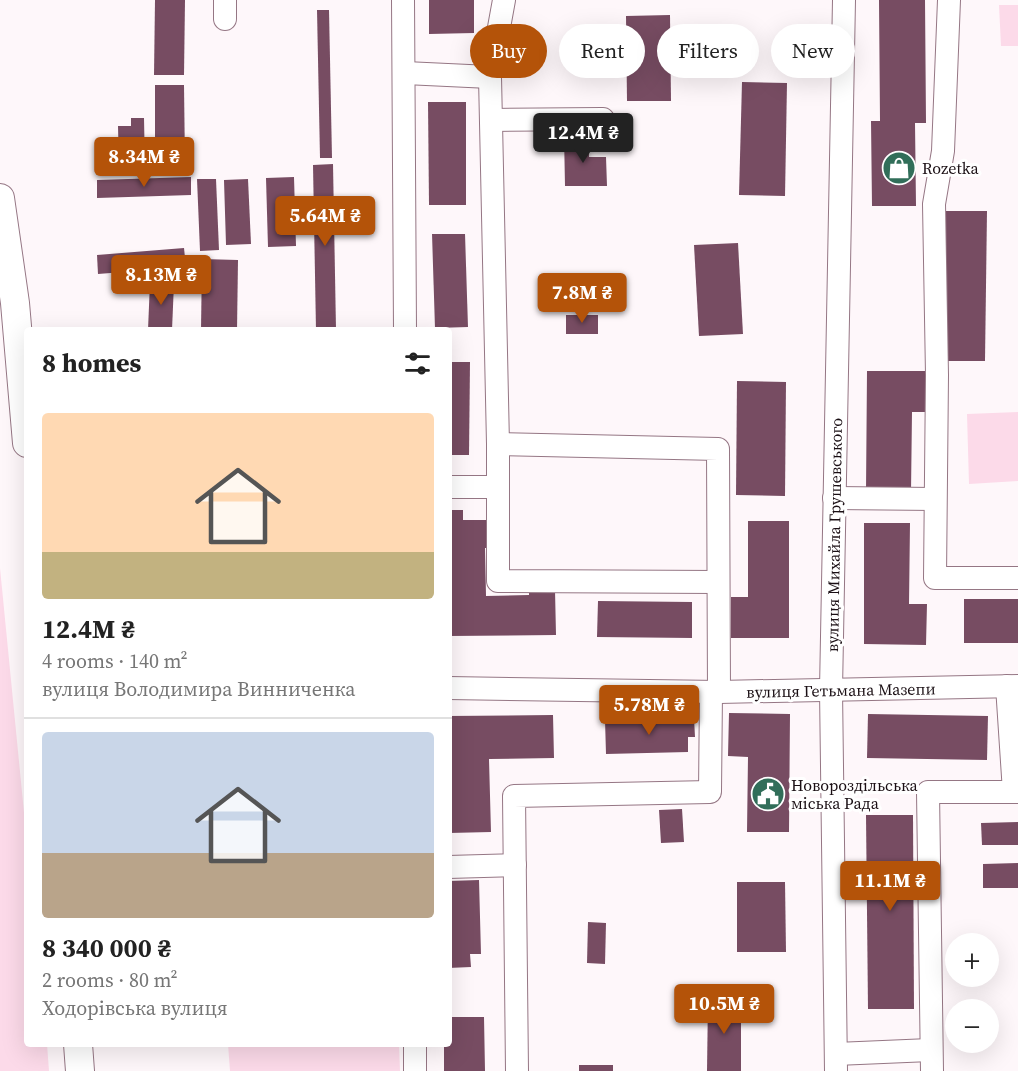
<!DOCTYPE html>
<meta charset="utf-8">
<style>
body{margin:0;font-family:"Source Serif 4",serif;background:#f2f2f2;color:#222;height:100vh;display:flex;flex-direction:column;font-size:22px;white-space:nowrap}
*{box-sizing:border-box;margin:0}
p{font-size:20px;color:#767676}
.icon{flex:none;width:33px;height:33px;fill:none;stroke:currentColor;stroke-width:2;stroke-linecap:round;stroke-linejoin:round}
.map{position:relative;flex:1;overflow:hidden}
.drawer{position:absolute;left:24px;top:327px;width:428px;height:720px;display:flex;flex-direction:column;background:#fff;border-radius:6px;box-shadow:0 6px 24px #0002}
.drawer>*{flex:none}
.guide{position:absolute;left:470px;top:24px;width:458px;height:54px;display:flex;gap:12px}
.controls{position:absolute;left:945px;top:933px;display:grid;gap:12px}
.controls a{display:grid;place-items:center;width:54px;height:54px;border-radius:50%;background:#fff;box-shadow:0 6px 24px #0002;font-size:30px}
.price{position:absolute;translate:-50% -51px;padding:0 14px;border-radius:6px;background:#b45309;color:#fff;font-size:20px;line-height:39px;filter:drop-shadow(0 2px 3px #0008)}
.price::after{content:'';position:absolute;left:50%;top:36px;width:18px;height:14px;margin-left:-9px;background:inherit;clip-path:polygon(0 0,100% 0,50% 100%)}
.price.active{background:#222;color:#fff}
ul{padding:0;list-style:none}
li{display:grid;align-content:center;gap:12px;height:318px;padding:0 18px}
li+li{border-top:2px solid #e0e0e0}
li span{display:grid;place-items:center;height:186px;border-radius:6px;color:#555}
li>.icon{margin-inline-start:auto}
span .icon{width:108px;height:108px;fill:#fffc;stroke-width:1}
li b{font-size:26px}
h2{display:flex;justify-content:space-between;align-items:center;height:72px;padding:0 18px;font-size:26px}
.chip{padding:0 21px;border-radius:27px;background:#fff;box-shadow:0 6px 24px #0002;font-size:21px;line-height:54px}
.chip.active{background:#b45309;color:#fff}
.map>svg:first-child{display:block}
</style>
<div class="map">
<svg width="1018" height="1071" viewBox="0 0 1018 1071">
<rect width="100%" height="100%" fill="#fef7fa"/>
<g fill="#fcdae9">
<path d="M999,5H1018V46H1001Z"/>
<path d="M1018,412V481L969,484L967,414Z"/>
<path d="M0,568L27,843V1044H47L49,1071H0Z"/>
<path d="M228,1044H399L400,1071H230Z"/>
</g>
<g fill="#774c62">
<path d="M155,0H185L184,75H154Z"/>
<path d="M429,0H474V33L429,34Z"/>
<path d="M879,0H925L926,123H915L916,206H872L871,121H880Z"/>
<path d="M317,10H329L332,158H320Z"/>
<path d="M670,15L671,101H627L626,16Z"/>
<path d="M742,82L787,83L785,196L739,195Z"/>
<path d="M155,85H184L185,165L155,166Z"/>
<path d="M428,102H466V205H429Z"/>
<path d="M131,118H144L145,168L119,169L118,126H131Z"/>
<path d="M564,135H589V157H606L607,186H565Z"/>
<path d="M333,164L336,330H316L313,165Z"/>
<path d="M191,177V195L97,198V180Z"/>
<path d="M294,177L296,246L268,247L266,178Z"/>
<path d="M197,179H216L219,250L200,251Z"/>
<path d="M248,179L251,244L226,245L224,180Z"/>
<path d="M942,211H987L985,361H940Z"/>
<path d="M432,234H465L468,327L435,328Z"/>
<path d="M738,243L743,334L699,336L694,245Z"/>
<path d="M184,248L186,267L98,274L97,255Z"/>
<path d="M202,259L238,260L237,330H201Z"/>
<path d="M150,282L174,283L172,330H148Z"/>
<rect x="566" y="315" width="32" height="19"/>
<path d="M448,362H470L469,455H448Z"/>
<path d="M867,371H930L929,412H912L911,492L866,491Z"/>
<path d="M737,381L786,382L785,496L736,495Z"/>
<path d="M448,510H463V520H489L490,548H485L486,596L529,595V590H555L556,635L448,636Z"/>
<path d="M748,521H789V638H731V597H748Z"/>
<path d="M864,523H910L909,604H927L926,645L864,644Z"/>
<rect x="964" y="599" width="54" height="44"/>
<path d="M598,601L692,602V638L597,637Z"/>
<path d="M729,713L790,714L789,832H747L748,757L728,756Z"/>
<path d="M868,714L988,716L987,760L867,758Z"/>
<path d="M553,715L554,758L489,759L491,832L449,833L448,716Z"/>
<path d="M694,718L695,737H688V752L606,754L605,720Z"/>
<path d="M682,809L684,842L661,843L659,810Z"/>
<path d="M866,815H913L914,1009H868Z"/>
<path d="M1018,822V845H982L981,823Z"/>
<path d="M1018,863V888H983V864Z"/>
<path d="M479,880L481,954H470L471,967L448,968V881Z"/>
<path d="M737,882H785L786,952H737Z"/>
<path d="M588,922L606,923L605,964L587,963Z"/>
<path d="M708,999L741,1000V1071H707Z"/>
<path d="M448,1017H484L485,1071H444V1044H448Z"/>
<rect x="579" y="1065" width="34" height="6"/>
</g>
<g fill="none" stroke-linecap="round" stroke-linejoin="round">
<defs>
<g id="minor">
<path d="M403,0L405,330"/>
<path d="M504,0L490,77L498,444V581L718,582"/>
<path d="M949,0L943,151L934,204L937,375L935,578H1018"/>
<path d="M225,19V0"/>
<path d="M405,73L490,77"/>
<path d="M492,120L603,119"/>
<path d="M498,444L718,449L719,692"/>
<path d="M448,487H497"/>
<path d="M834,498L935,499"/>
<path d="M1007,686L1014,792"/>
<path d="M448,688L719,692L1018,686"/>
<path d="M448,867L515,865"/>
<path d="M415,1044V1071"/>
<path d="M836,1054L930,1050"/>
<path d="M517,1071L514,796L710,792L711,692"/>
<path d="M836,1071L831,690L844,0"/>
<path d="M932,1071L928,792H1018"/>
</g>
<g id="major">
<path d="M0,198L15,303L27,443"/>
<path d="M78,1044L80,1071"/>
</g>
</defs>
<use href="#minor" stroke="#957684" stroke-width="24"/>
<use href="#major" stroke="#957684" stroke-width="30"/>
<use href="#minor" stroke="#fff" stroke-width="22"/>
<use href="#major" stroke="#fff" stroke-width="28"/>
</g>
<defs>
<symbol id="shop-disc" viewBox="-11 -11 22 22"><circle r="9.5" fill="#316e59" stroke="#fff"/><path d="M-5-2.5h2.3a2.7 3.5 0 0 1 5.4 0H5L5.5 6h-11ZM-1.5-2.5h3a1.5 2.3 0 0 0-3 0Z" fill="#fff"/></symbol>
<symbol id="civic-disc" viewBox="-11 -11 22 22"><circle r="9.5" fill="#316e59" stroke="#fff"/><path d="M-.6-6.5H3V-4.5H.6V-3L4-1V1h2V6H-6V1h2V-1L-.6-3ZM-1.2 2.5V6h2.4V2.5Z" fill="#fff"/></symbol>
</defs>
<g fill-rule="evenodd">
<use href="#shop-disc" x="880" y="149" width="38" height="38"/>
<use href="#civic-disc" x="749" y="775" width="38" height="38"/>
</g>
<g text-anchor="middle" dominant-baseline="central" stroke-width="6" stroke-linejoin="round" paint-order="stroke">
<g font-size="16" fill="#1a0f14" stroke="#fff" text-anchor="start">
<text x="922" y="168">Rozetka</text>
<text x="791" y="785">Новороздільська<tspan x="791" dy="18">міська Рада</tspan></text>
</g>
<g font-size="16" fill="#1a0f14" stroke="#fff">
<text transform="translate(834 535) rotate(-89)">вулиця Михайла Грушевського</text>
<text transform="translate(841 690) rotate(-1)">вулиця Гетьмана Мазепи</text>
</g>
</g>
</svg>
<div class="controls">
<a>+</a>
<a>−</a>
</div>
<b class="price active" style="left:583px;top:164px">12.4M ₴</b>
<b class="price" style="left:144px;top:188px">8.34M ₴</b>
<b class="price" style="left:325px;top:247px">5.64M ₴</b>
<b class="price" style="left:161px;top:306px">8.13M ₴</b>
<b class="price" style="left:582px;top:324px">7.8M ₴</b>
<b class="price" style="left:649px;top:736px">5.78M ₴</b>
<b class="price" style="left:890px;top:912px">11.1M ₴</b>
<b class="price" style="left:724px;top:1035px">10.5M ₴</b>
<div class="guide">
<a class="chip active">Buy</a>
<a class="chip">Rent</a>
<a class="chip">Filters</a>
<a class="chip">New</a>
</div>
<section class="drawer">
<h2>8 homes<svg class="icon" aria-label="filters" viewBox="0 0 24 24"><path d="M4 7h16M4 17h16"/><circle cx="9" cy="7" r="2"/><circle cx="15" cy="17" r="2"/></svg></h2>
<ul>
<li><span style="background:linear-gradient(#ffd9b3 75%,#c2b280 0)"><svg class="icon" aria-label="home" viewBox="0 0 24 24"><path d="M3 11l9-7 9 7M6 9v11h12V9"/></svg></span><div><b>12.4M ₴</b><p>4 rooms · 140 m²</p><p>вулиця Володимира Винниченка</p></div></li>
<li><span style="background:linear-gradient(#c9d6e8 65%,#b9a48a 0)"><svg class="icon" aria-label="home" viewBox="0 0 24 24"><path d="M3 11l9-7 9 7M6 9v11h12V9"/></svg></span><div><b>8 340 000 ₴</b><p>2 rooms · 80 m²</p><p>Ходорівська вулиця</p></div></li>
</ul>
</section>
</div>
